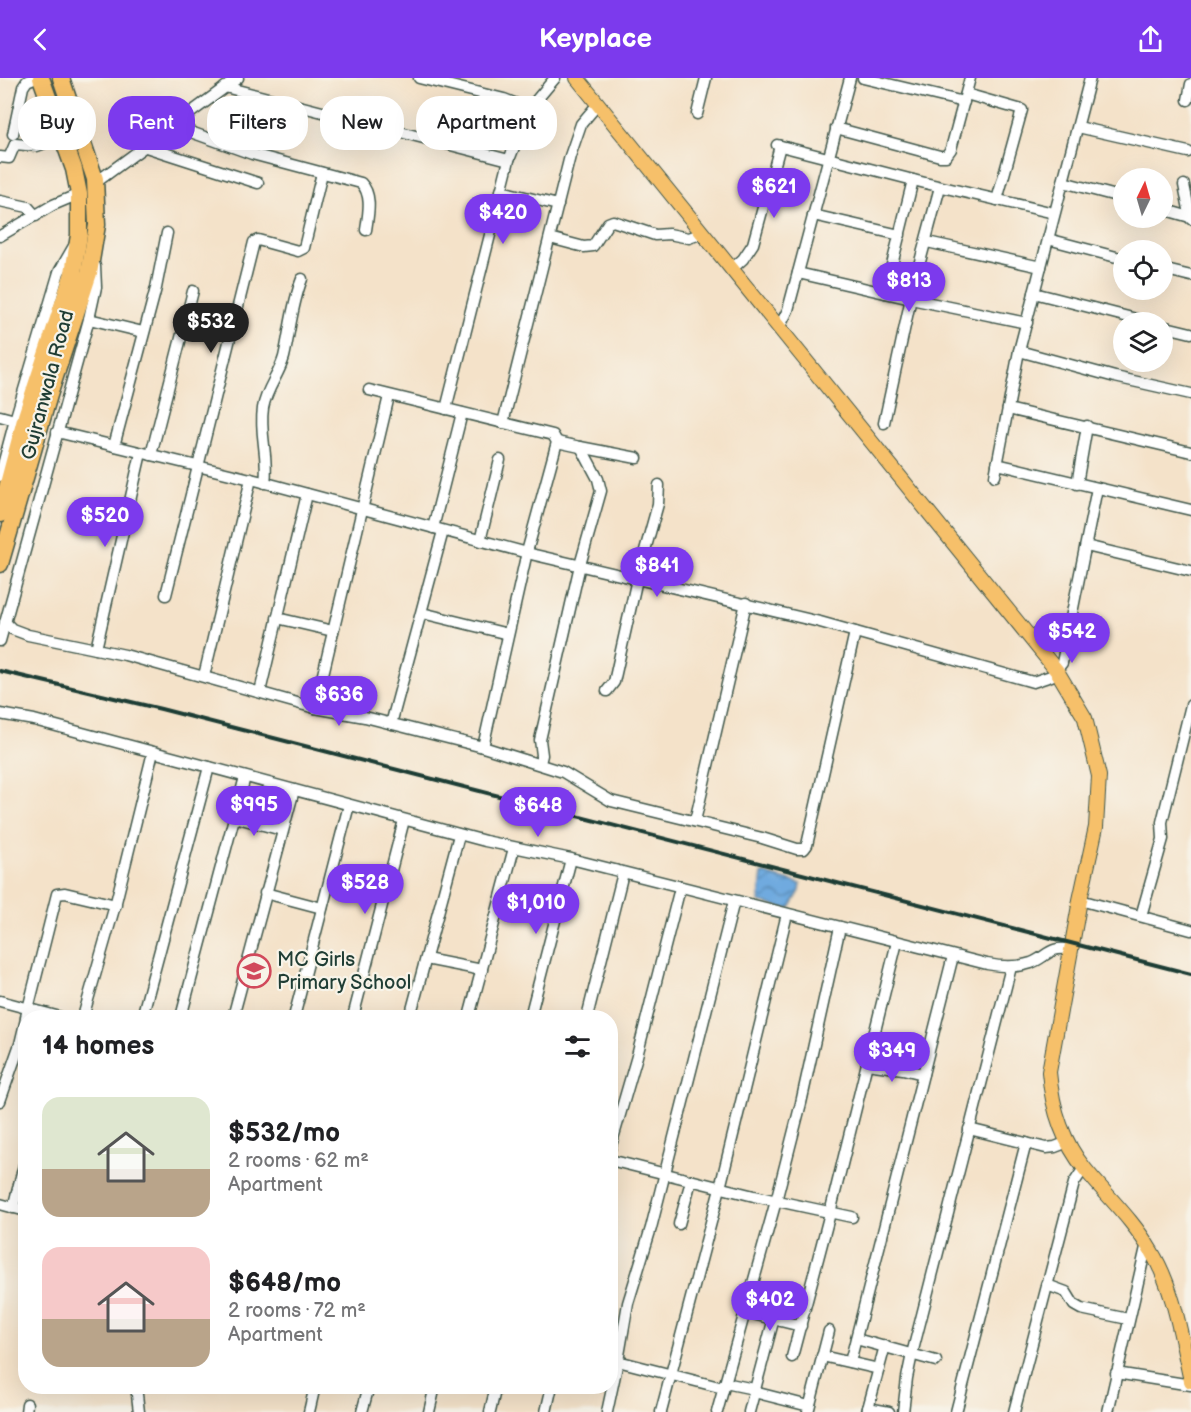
<!DOCTYPE html>
<meta charset="utf-8">
<style>
body{margin:0;font-family:"Balsamiq Sans",sans-serif;background:#f2f2f2;color:#202124;height:100vh;display:flex;flex-direction:column;font-size:22px;white-space:nowrap}
*{box-sizing:border-box;margin:0}
p{font-size:20px;color:#757577}
.icon{flex:none;width:33px;height:33px;fill:none;stroke:currentColor;stroke-width:2;stroke-linecap:round;stroke-linejoin:round}
.map{position:relative;flex:1;overflow:hidden}
.panel{position:absolute;left:18px;top:932px;width:600px;height:384px;display:flex;flex-direction:column;background:#fff;border-radius:24px;box-shadow:0 6px 24px #0002}
.panel>*{flex:none}
.hud{position:absolute;left:18px;top:18px;width:600px;height:54px;display:flex;gap:12px}
.needle{width:39px;rotate:5deg}
.fabs{position:absolute;left:1113px;top:90px;display:grid;gap:12px}
.fabs a{display:grid;place-items:center;width:60px;height:60px;border-radius:50%;background:#fff;box-shadow:0 6px 24px #0002;font-size:30px}
.price{position:absolute;translate:-50% -51px;padding:0 14px;border-radius:21px;background:#7c3aed;color:#fff;font-size:20px;line-height:39px;filter:drop-shadow(0 2px 3px #0008)}
.price::after{content:'';position:absolute;left:50%;top:36px;width:18px;height:14px;margin-left:-9px;background:inherit;clip-path:polygon(0 0,100% 0,50% 100%)}
.price.current{background:#222;color:#fff}
ul{padding:0;list-style:none}
li{display:flex;align-items:center;gap:18px;height:150px;padding:0 24px}
li span{display:grid;place-items:center;flex:none;width:168px;height:120px;border-radius:18px;color:#555}
li>.icon{margin-inline-start:auto}
span .icon{width:72px;height:72px;fill:#fffc;stroke-width:1}
li b{font-size:26px}
h2{display:flex;justify-content:space-between;align-items:center;height:72px;padding:0 24px;font-size:26px}
.pill{padding:0 21px;border-radius:24px;background:#fff;box-shadow:0 6px 24px #0002;font-size:21px;line-height:54px}
.pill.current{background:#7c3aed;color:#fff}
header{display:flex;justify-content:space-between;align-items:center;height:78px;padding:0 24px;background:#7c3aed;color:#fff;font-size:27px;font-weight:800}
.map>svg:first-child{display:block}
</style>
<header><svg class="icon" aria-label="back" viewBox="0 0 24 24"><path d="M15 5l-7 7 7 7"/></svg>Keyplace<svg class="icon" aria-label="share" viewBox="0 0 24 24"><path d="M12 15V3M7 8l5-5 5 5M5 13v7h14v-7"/></svg></header>
<div class="map">
<svg width="1191" height="1334" viewBox="0 0 1191 1334">
<defs>
<pattern id="water-waves" width="16" height="10" patternUnits="userSpaceOnUse" patternTransform="scale(1.5)"><rect width="16" height="10" fill="#6faadf"/><path d="M0 5q4-4 8 0t8 0" fill="none" stroke="#5b8cb6"/></pattern>
</defs>
<rect width="100%" height="100%" fill="#f7f3e8"/>
<filter id="ink" filterUnits="userSpaceOnUse"><feTurbulence type="fractalNoise" baseFrequency=".0167" numOctaves="2"/><feDisplacementMap in="SourceGraphic" scale="12" xChannelSelector="R" yChannelSelector="G"/><feConvolveMatrix kernelMatrix="1 2 1 2 8 2 1 2 1" color-interpolation-filters="sRGB"/></filter>
<filter id="wash" filterUnits="userSpaceOnUse"><feTurbulence type="fractalNoise" baseFrequency=".008" numOctaves="4" result="noise"/><feDisplacementMap in="SourceGraphic" scale="24" xChannelSelector="R" yChannelSelector="G"/><feGaussianBlur stdDeviation="1.35" result="paint"/><feColorMatrix in="noise" values="0 0 0 0 0 0 0 0 0 0 0 0 0 0 0 0 0 1.4 0 .05"/><feComposite in="paint" operator="in"/></filter>
<g filter="url(#wash)">
<rect width="100%" height="100%" fill="#f4e2c9"/>
<path fill="url(#water-waves)" stroke="#47748a" stroke-width="1.5" d="M762,795L801,806L800,813L790,830L788,831L759,824Z"/>
</g>
<g filter="url(#ink)">
<g fill="none" stroke-linecap="round" stroke-linejoin="round">
<defs>
<g id="minor">
<path d="M419,0L504,21L529,31"/>
<path d="M863,0L964,24"/>
<path d="M225,9L509,82"/>
<path d="M966,16L1022,32L997,122"/>
<path d="M1188,22L1191,6"/>
<path d="M697,36L706,0"/>
<path d="M174,48L252,76L361,105C373,117 368,137 366,152"/>
<path d="M1078,49L1188,74"/>
<path d="M836,50L940,78H946L951,71L970,0"/>
<path d="M13,56L23,9L27,3L34,0"/>
<path d="M777,67L925,105L1054,135"/>
<path d="M146,69L258,105"/>
<path d="M0,79L9,80L15,66L37,68L63,58"/>
<path d="M1063,104L1124,120"/>
<path d="M95,105L238,0"/>
<path d="M1184,107L1191,141"/>
<path d="M501,113L558,127"/>
<path d="M0,123L28,129L36,138"/>
<path d="M1162,131L1190,139"/>
<path d="M813,137L900,157"/>
<path d="M0,158L53,127L79,116"/>
<path d="M550,160L584,169L593,168L608,145L613,143L655,157L669,156L689,160L703,155"/>
<path d="M1048,161L1124,181"/>
<path d="M927,164L1041,189"/>
<path d="M732,191L743,181L753,166L780,68"/>
<path d="M1162,191L1191,198"/>
<path d="M798,195L911,221L1027,245"/>
<path d="M885,215L913,102"/>
<path d="M1034,215L1148,244"/>
<path d="M89,241L143,254"/>
<path d="M1162,248L1191,255"/>
<path d="M779,250L788,232L850,0"/>
<path d="M1019,273L1115,299L1191,316"/>
<path d="M369,312L553,357L557,364L527,474L483,669"/>
<path d="M446,331L509,82L529,31L555,0"/>
<path d="M1008,331L1191,374"/>
<path d="M0,338L15,342"/>
<path d="M503,345L570,78L581,46L598,26"/>
<path d="M884,345L914,206L940,109"/>
<path d="M57,354L259,403L535,477L820,544L1033,604L1051,598L1062,585L1097,410"/>
<path d="M114,368L156,210L167,155"/>
<path d="M580,369L637,380"/>
<path d="M151,377L193,213"/>
<path d="M997,386L1191,432"/>
<path d="M0,398L15,342L59,194L74,168"/>
<path d="M995,398L1019,273L1090,0"/>
<path d="M265,405C269,379 259,356 263,330C266,311 279,297 284,279C290,253 292,226 302,201"/>
<path d="M1077,406L1087,348"/>
<path d="M433,450L462,335"/>
<path d="M480,463L500,382"/>
<path d="M1086,468L1191,493"/>
<path d="M166,517L254,164L258,162L298,173L304,170L322,95"/>
<path d="M422,535L508,556"/>
<path d="M277,540L333,553"/>
<path d="M5,544L12,551L28,557L125,577L315,630L365,639L483,669L563,694L611,723L762,760L797,771H804L807,767L855,554"/>
<path d="M0,563L89,241L96,209L95,188"/>
<path d="M96,571L141,375"/>
<path d="M204,598L251,401"/>
<path d="M607,613L614,604L637,501L658,426L659,407"/>
<path d="M260,614L307,416"/>
<path d="M315,630L389,318"/>
<path d="M0,636L34,642L485,763L571,781L987,886C1002,889 1016,890 1031,885C1047,879 1050,867 1071,872"/>
<path d="M391,646L443,453"/>
<path d="M540,685L542,677L540,662L580,487L601,413L598,401L582,371L580,369L557,364"/>
<path d="M234,739L282,752"/>
<path d="M695,743L746,525"/>
<path d="M265,815L322,830"/>
<path d="M1080,822L1191,852"/>
<path d="M1141,838L1163,761L1162,744L1191,627"/>
<path d="M426,881L482,892"/>
<path d="M0,923L60,939"/>
<path d="M26,939L57,816L65,815L116,827"/>
<path d="M83,939L116,824L153,674"/>
<path d="M142,939L209,689"/>
<path d="M181,939L245,699"/>
<path d="M233,939L294,712"/>
<path d="M294,939L349,727"/>
<path d="M353,939L404,742"/>
<path d="M410,939L459,757"/>
<path d="M469,939L514,770"/>
<path d="M530,939L571,781"/>
<path d="M587,939L623,795"/>
<path d="M867,986L903,991L923,996"/>
<path d="M0,1023L20,966L26,941"/>
<path d="M969,1051L1046,1070L1055,1069L1068,1064"/>
<path d="M610,1071L637,978L680,810"/>
<path d="M610,1082L754,1118L852,1139"/>
<path d="M0,1126L26,1133"/>
<path d="M13,1130L26,1079"/>
<path d="M679,1146L691,1103"/>
<path d="M1047,1207L1066,1214L1074,1227L1081,1231L1128,1241"/>
<path d="M745,1234L801,1248"/>
<path d="M856,1261L936,1283"/>
<path d="M822,1278L879,1291"/>
<path d="M792,1279L830,1135L897,864"/>
<path d="M610,1281L723,1310"/>
<path d="M850,1284L953,878"/>
<path d="M1116,1295L1191,1307"/>
<path d="M725,1305L754,1311"/>
<path d="M136,1308L139,1334"/>
<path d="M754,1314L809,1328"/>
<path d="M868,1330L889,1334"/>
<path d="M26,1334L27,1326"/>
<path d="M309,1334L315,1308"/>
<path d="M362,1334L369,1308"/>
<path d="M429,1334L435,1308"/>
<path d="M490,1334L496,1308"/>
<path d="M546,1334L552,1308"/>
<path d="M607,1334L618,1283L628,1225L651,1150L734,823"/>
<path d="M661,1334L720,1110L787,836"/>
<path d="M717,1334L776,1123L801,1025L840,849"/>
<path d="M749,1334L778,1225"/>
<path d="M808,1334L829,1253"/>
<path d="M867,1334L885,1268"/>
<path d="M903,1334L907,1300L912,1276L1011,889"/>
<path d="M956,1334L1026,1065"/>
<path d="M1014,1334L1074,1105L1084,1090"/>
<path d="M1108,1334L1147,1165"/>
</g>
<path id="major" d="M577,0L1057,593L1085,640L1099,698L1096,749L1080,822L1049,994C1052,1029 1062,1063 1085,1091C1107,1118 1133,1142 1151,1173C1175,1212 1181,1260 1191,1303"/>
<g id="highway">
<path d="M0,436L26,338L73,195L79,157V116L74,91L41,0"/>
<path d="M0,486L49,317L89,195L97,147L95,101L61,0"/>
</g>
</defs>
<use href="#minor" stroke="#3f564a" stroke-width="13"/>
<use href="#major" stroke="#3f564a" stroke-width="16"/>
<use href="#highway" stroke="#3f564a" stroke-width="19"/>
<use href="#minor" stroke="#fff" stroke-width="10"/>
<use href="#major" stroke="#f6c06b" stroke-width="14"/>
<use href="#highway" stroke="#f6c06b" stroke-width="16"/>
<path stroke="#1f3d34" stroke-width="4" d="M0,593L161,631L1191,896"/>
</g>
</g>
<defs>
<symbol id="school-ring" viewBox="-11 -11 22 22"><circle r="9.5" fill="#f7f3e8" stroke="#d1495b" stroke-width="1.5"/><path d="M0-5L7-2L0 1L-7-2ZM-4 1L0 2.5L4 1V4Q0 6-4 4Z" fill="#d1495b"/></symbol>
</defs>
<g fill-rule="evenodd">
<use href="#school-ring" x="235" y="874" width="38" height="38"/>
</g>
<g text-anchor="middle" dominant-baseline="central" stroke-width="4.5" stroke-linejoin="round" paint-order="stroke">
<g font-size="20" fill="#1f3d34" stroke="#f7f3e8">
<text transform="translate(48 307) rotate(-75)">Gujranwala Road</text>
</g>
<g font-size="20" fill="#1f3d34" stroke="#f7f3e8" text-anchor="start">
<text x="277" y="882">MC Girls<tspan x="277" dy="23">Primary School</tspan></text>
</g>
</g>
</svg>
<div class="fabs">
<a><svg class="needle" viewBox="-14 -14 28 28"><path d="M0-13l5 13h-10z" fill="#e53935"/><path d="M0 13l5-13h-10z" fill="#757577"/></svg></a>
<a><svg class="icon" aria-label="locate" viewBox="0 0 24 24"><circle cx="12" cy="12" r="6"/><path d="M12 2v4M12 18v4M2 12h4M18 12h4"/></svg></a>
<a><svg class="icon" aria-label="layers" viewBox="0 0 24 24"><path d="M12 4l9 5-9 5-9-5zM3 14l9 5 9-5"/></svg></a>
</div>
<b class="price" style="left:774px;top:141px">$621</b>
<b class="price" style="left:503px;top:167px">$420</b>
<b class="price" style="left:909px;top:235px">$813</b>
<b class="price current" style="left:211px;top:276px">$532</b>
<b class="price" style="left:105px;top:470px">$520</b>
<b class="price" style="left:657px;top:520px">$841</b>
<b class="price" style="left:1072px;top:586px">$542</b>
<b class="price" style="left:339px;top:649px">$636</b>
<b class="price" style="left:254px;top:759px">$995</b>
<b class="price" style="left:538px;top:760px">$648</b>
<b class="price" style="left:365px;top:837px">$528</b>
<b class="price" style="left:536px;top:857px">$1,010</b>
<b class="price" style="left:892px;top:1005px">$349</b>
<b class="price" style="left:770px;top:1254px">$402</b>
<div class="hud">
<a class="pill">Buy</a>
<a class="pill current">Rent</a>
<a class="pill">Filters</a>
<a class="pill">New</a>
<a class="pill">Apartment</a>
</div>
<section class="panel">
<h2>14 homes<svg class="icon" aria-label="filters" viewBox="0 0 24 24"><path d="M4 7h16M4 17h16"/><circle cx="9" cy="7" r="2"/><circle cx="15" cy="17" r="2"/></svg></h2>
<ul>
<li><span style="background:linear-gradient(#dfe7d0 60%,#b9a48a 0)"><svg class="icon" aria-label="home" viewBox="0 0 24 24"><path d="M3 11l9-7 9 7M6 9v11h12V9"/></svg></span><div><b>$532/mo</b><p>2 rooms · 62 m²</p><p>Apartment</p></div></li>
<li><span style="background:linear-gradient(#f6c9c9 60%,#b9a48a 0)"><svg class="icon" aria-label="home" viewBox="0 0 24 24"><path d="M3 11l9-7 9 7M6 9v11h12V9"/></svg></span><div><b>$648/mo</b><p>2 rooms · 72 m²</p><p>Apartment</p></div></li>
</ul>
</section>
</div>
